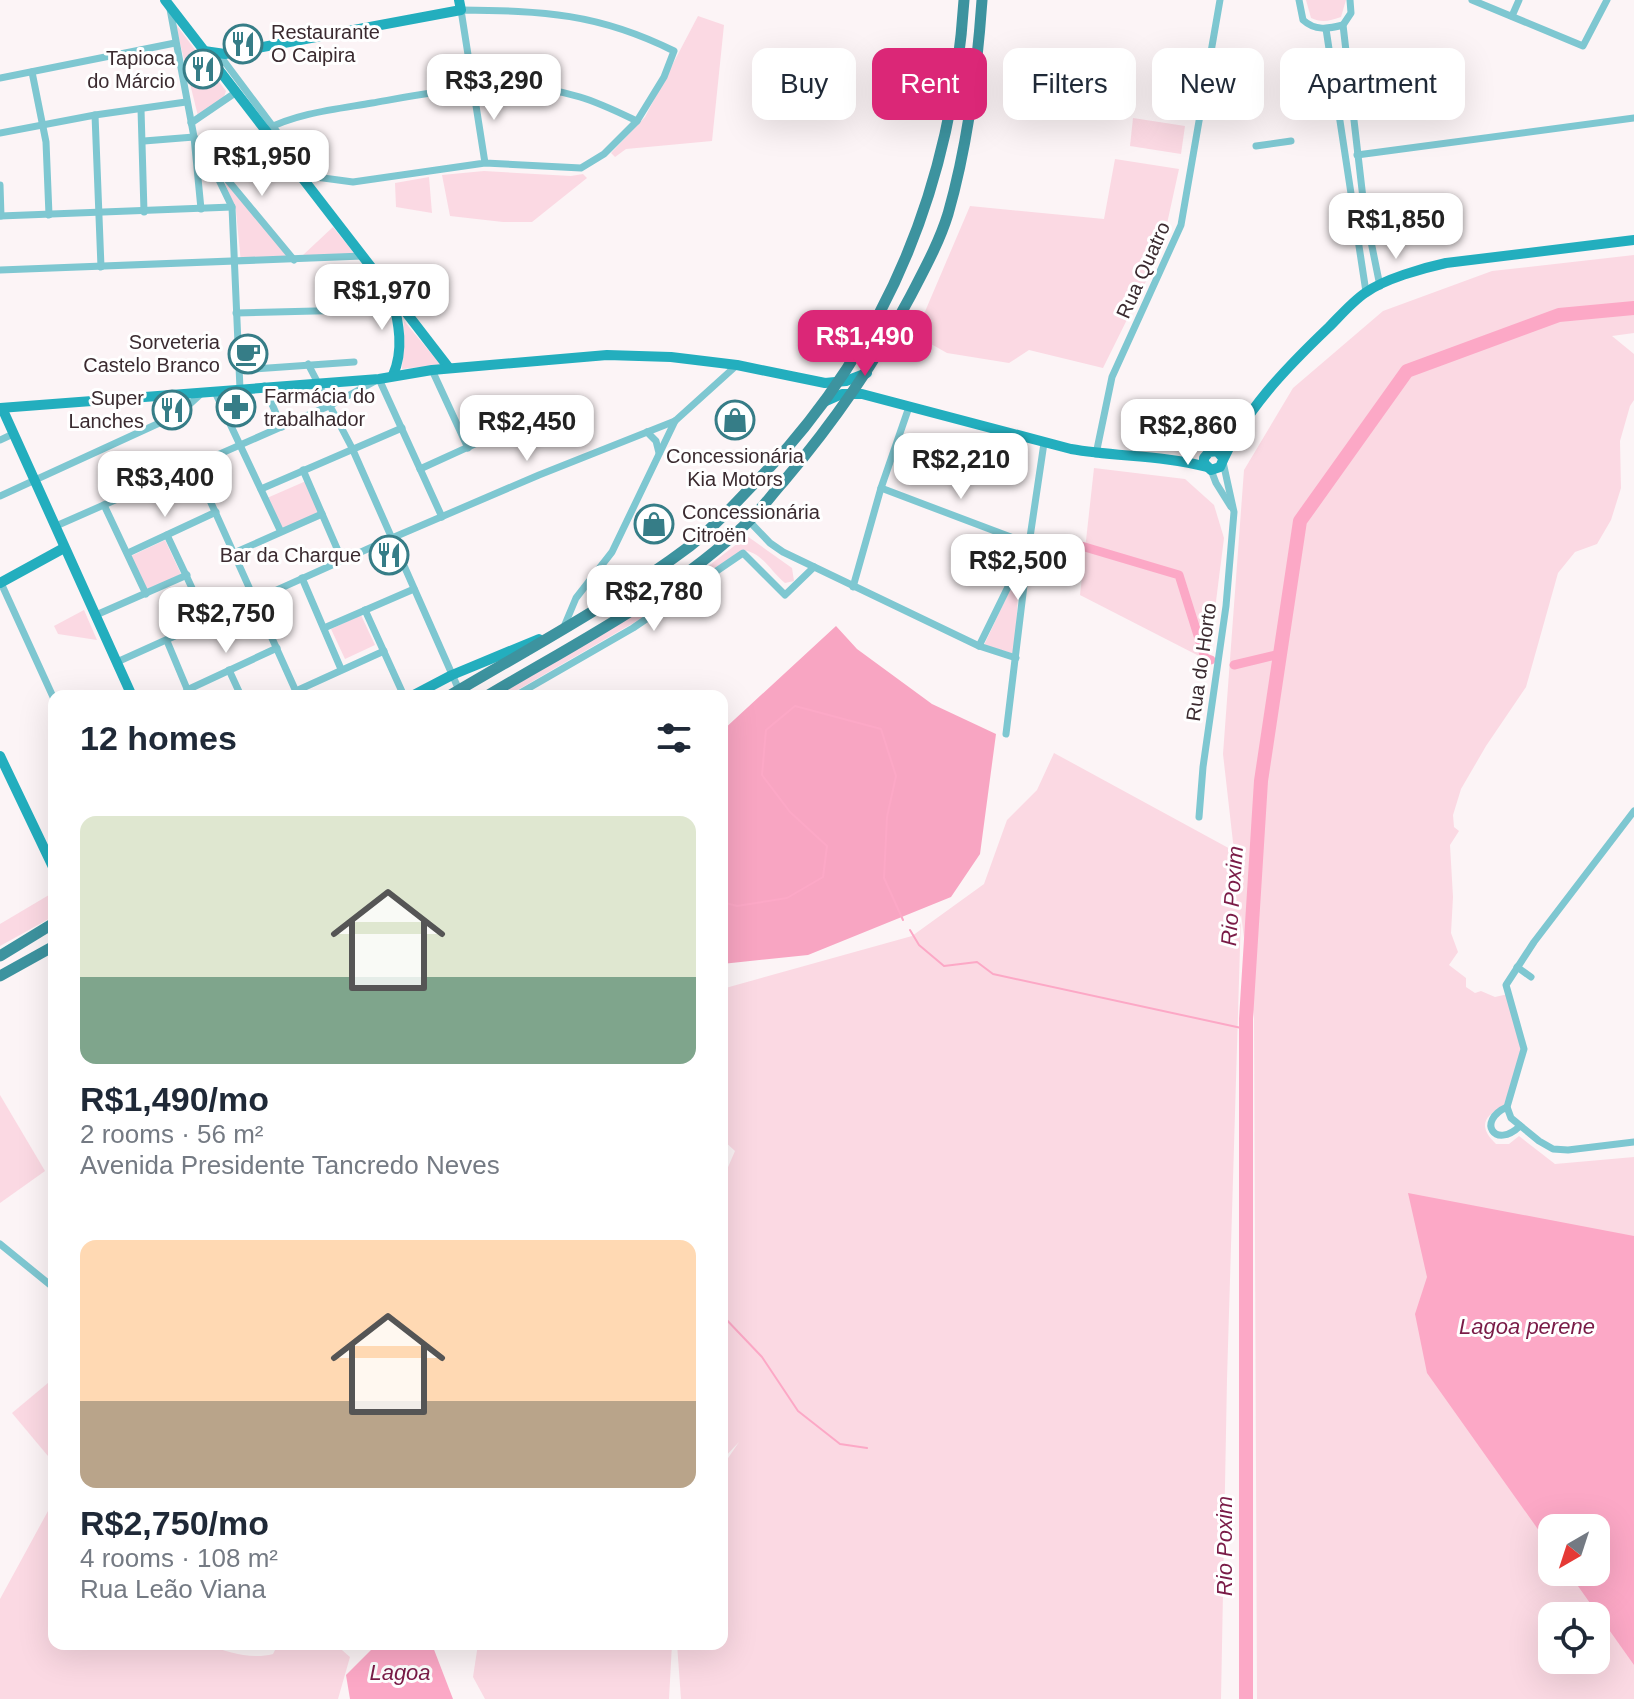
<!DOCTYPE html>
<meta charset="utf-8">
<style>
body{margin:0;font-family:Helvetica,sans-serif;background:#f2f2f3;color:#1f2937;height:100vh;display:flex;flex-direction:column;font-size:30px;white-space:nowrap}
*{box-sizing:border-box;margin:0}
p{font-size:26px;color:#747a83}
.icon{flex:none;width:44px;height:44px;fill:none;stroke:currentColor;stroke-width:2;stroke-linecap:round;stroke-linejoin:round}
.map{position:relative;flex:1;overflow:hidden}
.side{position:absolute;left:48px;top:690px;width:680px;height:960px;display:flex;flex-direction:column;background:#fff;border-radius:16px;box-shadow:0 8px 32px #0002}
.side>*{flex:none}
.guide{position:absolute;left:752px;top:48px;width:760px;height:72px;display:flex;gap:16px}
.needle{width:52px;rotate:219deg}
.fabs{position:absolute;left:1538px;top:1514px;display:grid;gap:16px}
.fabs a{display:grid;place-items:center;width:72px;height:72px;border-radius:16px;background:#fff;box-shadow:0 8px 32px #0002;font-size:40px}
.price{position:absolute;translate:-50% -68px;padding:0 18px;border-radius:16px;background:#fff;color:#222;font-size:26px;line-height:52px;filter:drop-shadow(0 2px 4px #0008)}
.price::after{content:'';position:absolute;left:50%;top:48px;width:24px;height:18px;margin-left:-12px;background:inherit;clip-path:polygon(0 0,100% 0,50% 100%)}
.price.active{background:#db2777;color:#fff}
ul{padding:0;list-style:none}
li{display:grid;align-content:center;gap:16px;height:424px;padding:0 32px}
li span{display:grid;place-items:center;height:248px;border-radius:16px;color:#555}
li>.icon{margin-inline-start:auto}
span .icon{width:144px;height:144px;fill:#fffc;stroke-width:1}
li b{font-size:34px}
h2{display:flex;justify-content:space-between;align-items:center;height:96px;padding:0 32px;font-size:34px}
.pill{padding:0 28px;border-radius:16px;background:#fff;box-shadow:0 8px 32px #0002;font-size:28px;line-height:72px}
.pill.active{background:#db2777;color:#fff}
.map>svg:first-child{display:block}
</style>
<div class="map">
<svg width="1634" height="1699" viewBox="0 0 1634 1699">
<rect width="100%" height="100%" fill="#fcf4f6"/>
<g fill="#fbd9e3" fill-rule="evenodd">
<path d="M1306,0H1346L1341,17C1330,21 1321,23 1311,18Z"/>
<path d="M698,16L724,25L712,141L626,149L615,157L611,153L645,117Z"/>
<path d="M175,23L226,91L224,97L198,116Z"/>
<path d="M1133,118L1185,126L1181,154L1130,146Z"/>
<path d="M1115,159L1179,169L1161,251L1103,368L1029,350L1009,363L947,353L915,335L970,206L1104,219Z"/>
<path d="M484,171L571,176L583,174L587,178L532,222H503L450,216L442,175Z"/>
<path d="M221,173L291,261L241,263L236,211Z"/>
<path d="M429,177L432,213L396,207L395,183Z"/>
<path d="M333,227L355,254L302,256Z"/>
<path d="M1634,255V333L1612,336L1634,354V400L1630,406L1620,441L1621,488L1611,520L1597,544L1575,552L1558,573L1526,687L1486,746L1461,789L1453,815L1454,827L1459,831L1450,845L1453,897L1451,933L1458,952L1449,965L1466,978V987L1475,993L1481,991L1495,997L1508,994L1523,1056L1503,1107C1482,1116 1479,1128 1496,1144H1509L1519,1136L1555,1164L1634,1157V1699H1257L1254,1017L1241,914L1227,1379L1221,1699H681L677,1644H722V1467L739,1442L722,1460V1181L735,1151L722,1139V989L912,936L984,884L1007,820L1037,790L1054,753L1234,851L1223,754L1244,470L1293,388L1383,311L1492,271ZM1552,1528H1596V1572H1552ZM1552,1616H1596V1660H1552Z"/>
<path d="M404,321L441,365L402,369Z"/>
<path d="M1094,468L1185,479L1214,505L1224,538L1210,649L1199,656L1080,595Z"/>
<path d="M306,481L322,518L283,534L267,498Z"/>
<path d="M747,536L792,568L794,581L785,583C770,571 762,551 741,550L680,596L507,696H497L679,589Z"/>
<path d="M165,540L181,574L148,591L131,556Z"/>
<path d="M1019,571L1015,654L984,645Z"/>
<path d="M84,610L97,640L58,634L54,626Z"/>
<path d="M361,615L375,645L345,659L331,629Z"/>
<path d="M54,892V916L0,946V924Z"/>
<path d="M0,1095L45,1171L0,1203Z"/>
<path d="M54,1378V1452L48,1456L12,1413Z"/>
<path d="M48,1511L54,1512V1644H206C227,1652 251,1660 273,1654L278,1644H335L350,1657L338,1699H0V1599Z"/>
<path d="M478,1644H672L669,1699H485L473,1677Z"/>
</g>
<path fill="#f8a5c2" d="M836,626L857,649L932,704L996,734L980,854L951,897L808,955L722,964V731Z"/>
<g fill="#fca8c6">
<path d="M1408,1193L1634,1236V1665L1568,1572H1596V1528H1552V1549L1427,1373L1415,1314L1427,1277Z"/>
<path d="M377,1644H419L433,1647L453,1699H350L346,1675Z"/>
</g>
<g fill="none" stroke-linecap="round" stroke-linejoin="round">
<g stroke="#fca8c6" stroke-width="2">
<path d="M722,902L737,906L787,898L823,877L827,846L790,812L762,775L766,730L795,706L881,729L896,776L887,817L884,878L903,920"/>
<path d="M910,930L919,945L944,966L977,962L993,974L1246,1029"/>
<path d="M722,1315L762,1357L798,1411L840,1444L867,1448"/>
</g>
<g stroke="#fca8c6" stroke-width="9">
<path d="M1078,545L1179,575L1205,658L1211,660"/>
<path d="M1234,665L1280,654"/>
</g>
<path stroke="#fca8c6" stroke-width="14" d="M1246,1699V1019L1261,781L1300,521L1407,371L1559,315L1634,308"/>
<g stroke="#7ec7d1" stroke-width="7">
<path d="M1299,0L1303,20C1315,31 1328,29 1343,25"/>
<path d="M1350,0L1351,13L1343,25L1364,207L1380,286"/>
<path d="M1472,0L1583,46L1607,0"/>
<path d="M170,9L194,137L201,209"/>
<path d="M1512,16L1519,0"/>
<path d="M1326,29L1366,292"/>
<path d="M218,53L310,176"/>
<path d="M32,72L46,142L49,215"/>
<path d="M0,78L175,43"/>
<path d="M141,109L144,212"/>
<path d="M95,115L101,267"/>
<path d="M191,123L235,93"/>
<path d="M265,130C297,113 337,109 372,103C441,91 511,76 580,97C600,103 618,112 637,121"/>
<path d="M0,133L95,115L186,102"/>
<path d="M194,137L207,155L232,207L240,389"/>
<path d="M144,141L194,137"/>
<path d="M1256,146L1291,141"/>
<path d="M1357,155L1634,118"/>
<path d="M216,166L294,260"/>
<path d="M301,175L353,182L485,163L581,168L604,154L637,121L664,77L674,51C598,13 543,11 461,10L485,163"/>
<path d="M0,185L1,216"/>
<path d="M0,216L232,207"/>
<path d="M0,270L363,256"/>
<path d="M236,313L397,309"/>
<path d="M308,364L352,448L459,690"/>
<path d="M240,370L354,362"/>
<path d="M432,370L468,448"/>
<path d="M264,386L282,427"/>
<path d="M215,392L280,530"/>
<path d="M647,432L656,441L659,453"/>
<path d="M0,440L13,434"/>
<path d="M1096,454L1112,377L1181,225L1220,0"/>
<path d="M194,465L298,696"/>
<path d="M420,469L521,423"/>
<path d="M303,470L342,560"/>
<path d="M1211,470L1216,483L1231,507"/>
<path d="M881,488L1029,544L979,646"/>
<path d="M261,489L402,428"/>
<path d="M0,496L179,414L202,393"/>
<path d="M104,505L146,594"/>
<path d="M749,521L770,543L783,552L979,646L1016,658"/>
<path d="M56,526L331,405L379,379L442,517"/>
<path d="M167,535L208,622"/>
<path d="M128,553L216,512"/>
<path d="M234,553L322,514"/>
<path d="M302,578L341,669"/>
<path d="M1,583L54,699"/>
<path d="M853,587L881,488L909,407"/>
<path d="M365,610L404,696"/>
<path d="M96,615L187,575"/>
<path d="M324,628L414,589"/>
<path d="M563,629L576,598L612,552L675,421"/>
<path d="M167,641L190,696"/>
<path d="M117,662L392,538L539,475L675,421L737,365"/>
<path d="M229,670L241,696"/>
<path d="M187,690L277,648"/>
<path d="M296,691L384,651"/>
<path d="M515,696L633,628L743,553L785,595L814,567"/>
<path d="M1006,734L1029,544L1044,443"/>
<path d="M1634,811L1534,942L1506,985L1524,1049L1507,1107L1511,1118L1539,1141L1553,1149L1568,1150L1634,1142"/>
<path d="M1199,817L1203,767L1226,606L1234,512L1223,462"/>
<path d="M1517,967L1531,977"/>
<path d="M1507,1107C1476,1121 1495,1150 1520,1126"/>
<path d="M0,1244L54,1288"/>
</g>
<g stroke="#23aebe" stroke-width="10">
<path d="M165,0L449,368"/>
<path d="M204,51L225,54L461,10L459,0"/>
<path d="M392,297C399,323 404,350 393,375"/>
<path d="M824,402L842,394H862L1071,449C1117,457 1162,455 1207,467"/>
<path d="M0,408L379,379L432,370L607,355L671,357L737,365L825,383L846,381L867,373"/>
<path d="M2,408L132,696"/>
<path d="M1223,458L1217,451L1209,452L1204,458V463L1211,470L1220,467C1243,412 1286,368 1329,327C1340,316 1352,302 1365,293C1384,279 1423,268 1446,263L1634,240"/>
<path d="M0,583L64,548"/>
<path d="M412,696L452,675L539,639"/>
<path d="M0,756L54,869"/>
</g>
<g stroke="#3d939f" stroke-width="11">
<path d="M449,696C530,648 614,603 690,546C712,529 732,507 751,487C884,353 952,188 964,0"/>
<path d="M487,696C576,643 673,594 748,522C761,510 772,494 784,481C834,422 874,365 910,297C924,270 939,243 948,214C968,144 977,72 982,0"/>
<path d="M0,956L54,923"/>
<path d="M0,976L54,946"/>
</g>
</g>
<defs>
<symbol id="restaurant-ring" viewBox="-11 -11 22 22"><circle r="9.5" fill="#fff" stroke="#367d87" stroke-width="1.5"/><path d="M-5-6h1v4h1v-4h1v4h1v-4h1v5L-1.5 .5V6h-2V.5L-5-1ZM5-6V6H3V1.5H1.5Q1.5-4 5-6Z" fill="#367d87"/></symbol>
<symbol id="cafe-ring" viewBox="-11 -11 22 22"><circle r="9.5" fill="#fff" stroke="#367d87" stroke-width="1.5"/><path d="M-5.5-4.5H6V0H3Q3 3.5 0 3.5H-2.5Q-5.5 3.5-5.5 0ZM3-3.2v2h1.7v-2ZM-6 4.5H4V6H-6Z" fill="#367d87"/></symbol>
<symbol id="pharmacy-ring" viewBox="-11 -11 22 22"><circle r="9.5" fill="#fff" stroke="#367d87" stroke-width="1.5"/><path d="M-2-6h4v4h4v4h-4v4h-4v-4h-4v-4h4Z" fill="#367d87"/></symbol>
<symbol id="shop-ring" viewBox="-11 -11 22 22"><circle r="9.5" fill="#fff" stroke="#367d87" stroke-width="1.5"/><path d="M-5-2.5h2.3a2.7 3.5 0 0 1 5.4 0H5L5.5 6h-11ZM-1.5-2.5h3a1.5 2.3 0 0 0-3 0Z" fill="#367d87"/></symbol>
</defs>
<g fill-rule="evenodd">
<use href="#restaurant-ring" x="221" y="22" width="44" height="44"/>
<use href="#restaurant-ring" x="181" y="47" width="44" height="44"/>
<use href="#cafe-ring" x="226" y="332" width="44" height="44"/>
<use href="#pharmacy-ring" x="214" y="385" width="44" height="44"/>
<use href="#restaurant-ring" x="150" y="388" width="44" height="44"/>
<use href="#shop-ring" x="713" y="398" width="44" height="44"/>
<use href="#shop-ring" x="632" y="502" width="44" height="44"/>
<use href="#restaurant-ring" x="367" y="533" width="44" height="44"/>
</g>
<g text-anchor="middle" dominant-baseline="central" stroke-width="6" stroke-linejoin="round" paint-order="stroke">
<g font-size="20" fill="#3b2b30" stroke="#fff" text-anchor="end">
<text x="271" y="32" text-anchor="start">Restaurante<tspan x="271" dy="23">O Caipira</tspan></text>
<text x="175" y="58">Tapioca<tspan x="175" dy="23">do Márcio</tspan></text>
<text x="220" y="342">Sorveteria<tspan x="220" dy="23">Castelo Branco</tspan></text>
<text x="264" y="396" text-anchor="start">Farmácia do<tspan x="264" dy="23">trabalhador</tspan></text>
<text x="144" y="398">Super<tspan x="144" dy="23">Lanches</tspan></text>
<text x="735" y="456" text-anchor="middle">Concessionária<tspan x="735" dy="23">Kia Motors</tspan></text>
<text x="682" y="512" text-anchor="start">Concessionária<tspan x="682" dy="23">Citroën</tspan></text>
<text x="361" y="555">Bar da Charque</text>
</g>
<g font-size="20" fill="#3b2b30" stroke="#fff">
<text transform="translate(1143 270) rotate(-66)">Rua Quatro</text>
<text transform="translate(1201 662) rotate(-82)">Rua do Horto</text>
</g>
<g font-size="22" font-style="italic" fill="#7a1b47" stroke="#fff">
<text transform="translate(1232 896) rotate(-86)">Rio Poxim</text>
<text x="1527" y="1326">Lagoa perene</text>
<text transform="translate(1224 1546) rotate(-90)">Rio Poxim</text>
<text x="400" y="1672">Lagoa</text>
</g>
</g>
</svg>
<div class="fabs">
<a><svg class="needle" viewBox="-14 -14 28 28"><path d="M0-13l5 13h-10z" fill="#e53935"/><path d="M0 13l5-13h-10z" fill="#747a83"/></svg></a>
<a><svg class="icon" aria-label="locate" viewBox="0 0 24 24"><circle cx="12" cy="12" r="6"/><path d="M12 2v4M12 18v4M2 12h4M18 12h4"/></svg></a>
</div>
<b class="price" style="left:494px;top:122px">R$3,290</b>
<b class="price" style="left:262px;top:198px">R$1,950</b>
<b class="price" style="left:1396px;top:261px">R$1,850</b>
<b class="price" style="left:382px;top:332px">R$1,970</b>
<b class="price active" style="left:865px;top:378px">R$1,490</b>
<b class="price" style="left:527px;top:463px">R$2,450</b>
<b class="price" style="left:1188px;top:467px">R$2,860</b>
<b class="price" style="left:961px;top:501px">R$2,210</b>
<b class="price" style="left:165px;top:519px">R$3,400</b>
<b class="price" style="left:1018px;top:602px">R$2,500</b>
<b class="price" style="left:654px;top:633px">R$2,780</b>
<b class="price" style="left:226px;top:655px">R$2,750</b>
<div class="guide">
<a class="pill">Buy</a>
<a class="pill active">Rent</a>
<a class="pill">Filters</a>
<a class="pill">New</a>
<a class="pill">Apartment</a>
</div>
<section class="side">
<h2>12 homes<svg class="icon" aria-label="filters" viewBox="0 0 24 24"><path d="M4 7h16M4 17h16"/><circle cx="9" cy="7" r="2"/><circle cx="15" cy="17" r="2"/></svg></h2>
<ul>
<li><span style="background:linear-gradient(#dfe7d0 65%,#7fa58c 0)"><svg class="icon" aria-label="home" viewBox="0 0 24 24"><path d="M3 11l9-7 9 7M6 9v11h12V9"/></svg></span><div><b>R$1,490/mo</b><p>2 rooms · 56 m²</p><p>Avenida Presidente Tancredo Neves</p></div></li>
<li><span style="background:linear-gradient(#ffd9b3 65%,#b9a48a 0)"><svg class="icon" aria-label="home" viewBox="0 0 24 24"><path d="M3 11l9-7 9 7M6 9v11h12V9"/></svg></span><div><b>R$2,750/mo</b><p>4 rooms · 108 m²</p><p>Rua Leão Viana</p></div></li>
</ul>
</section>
</div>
